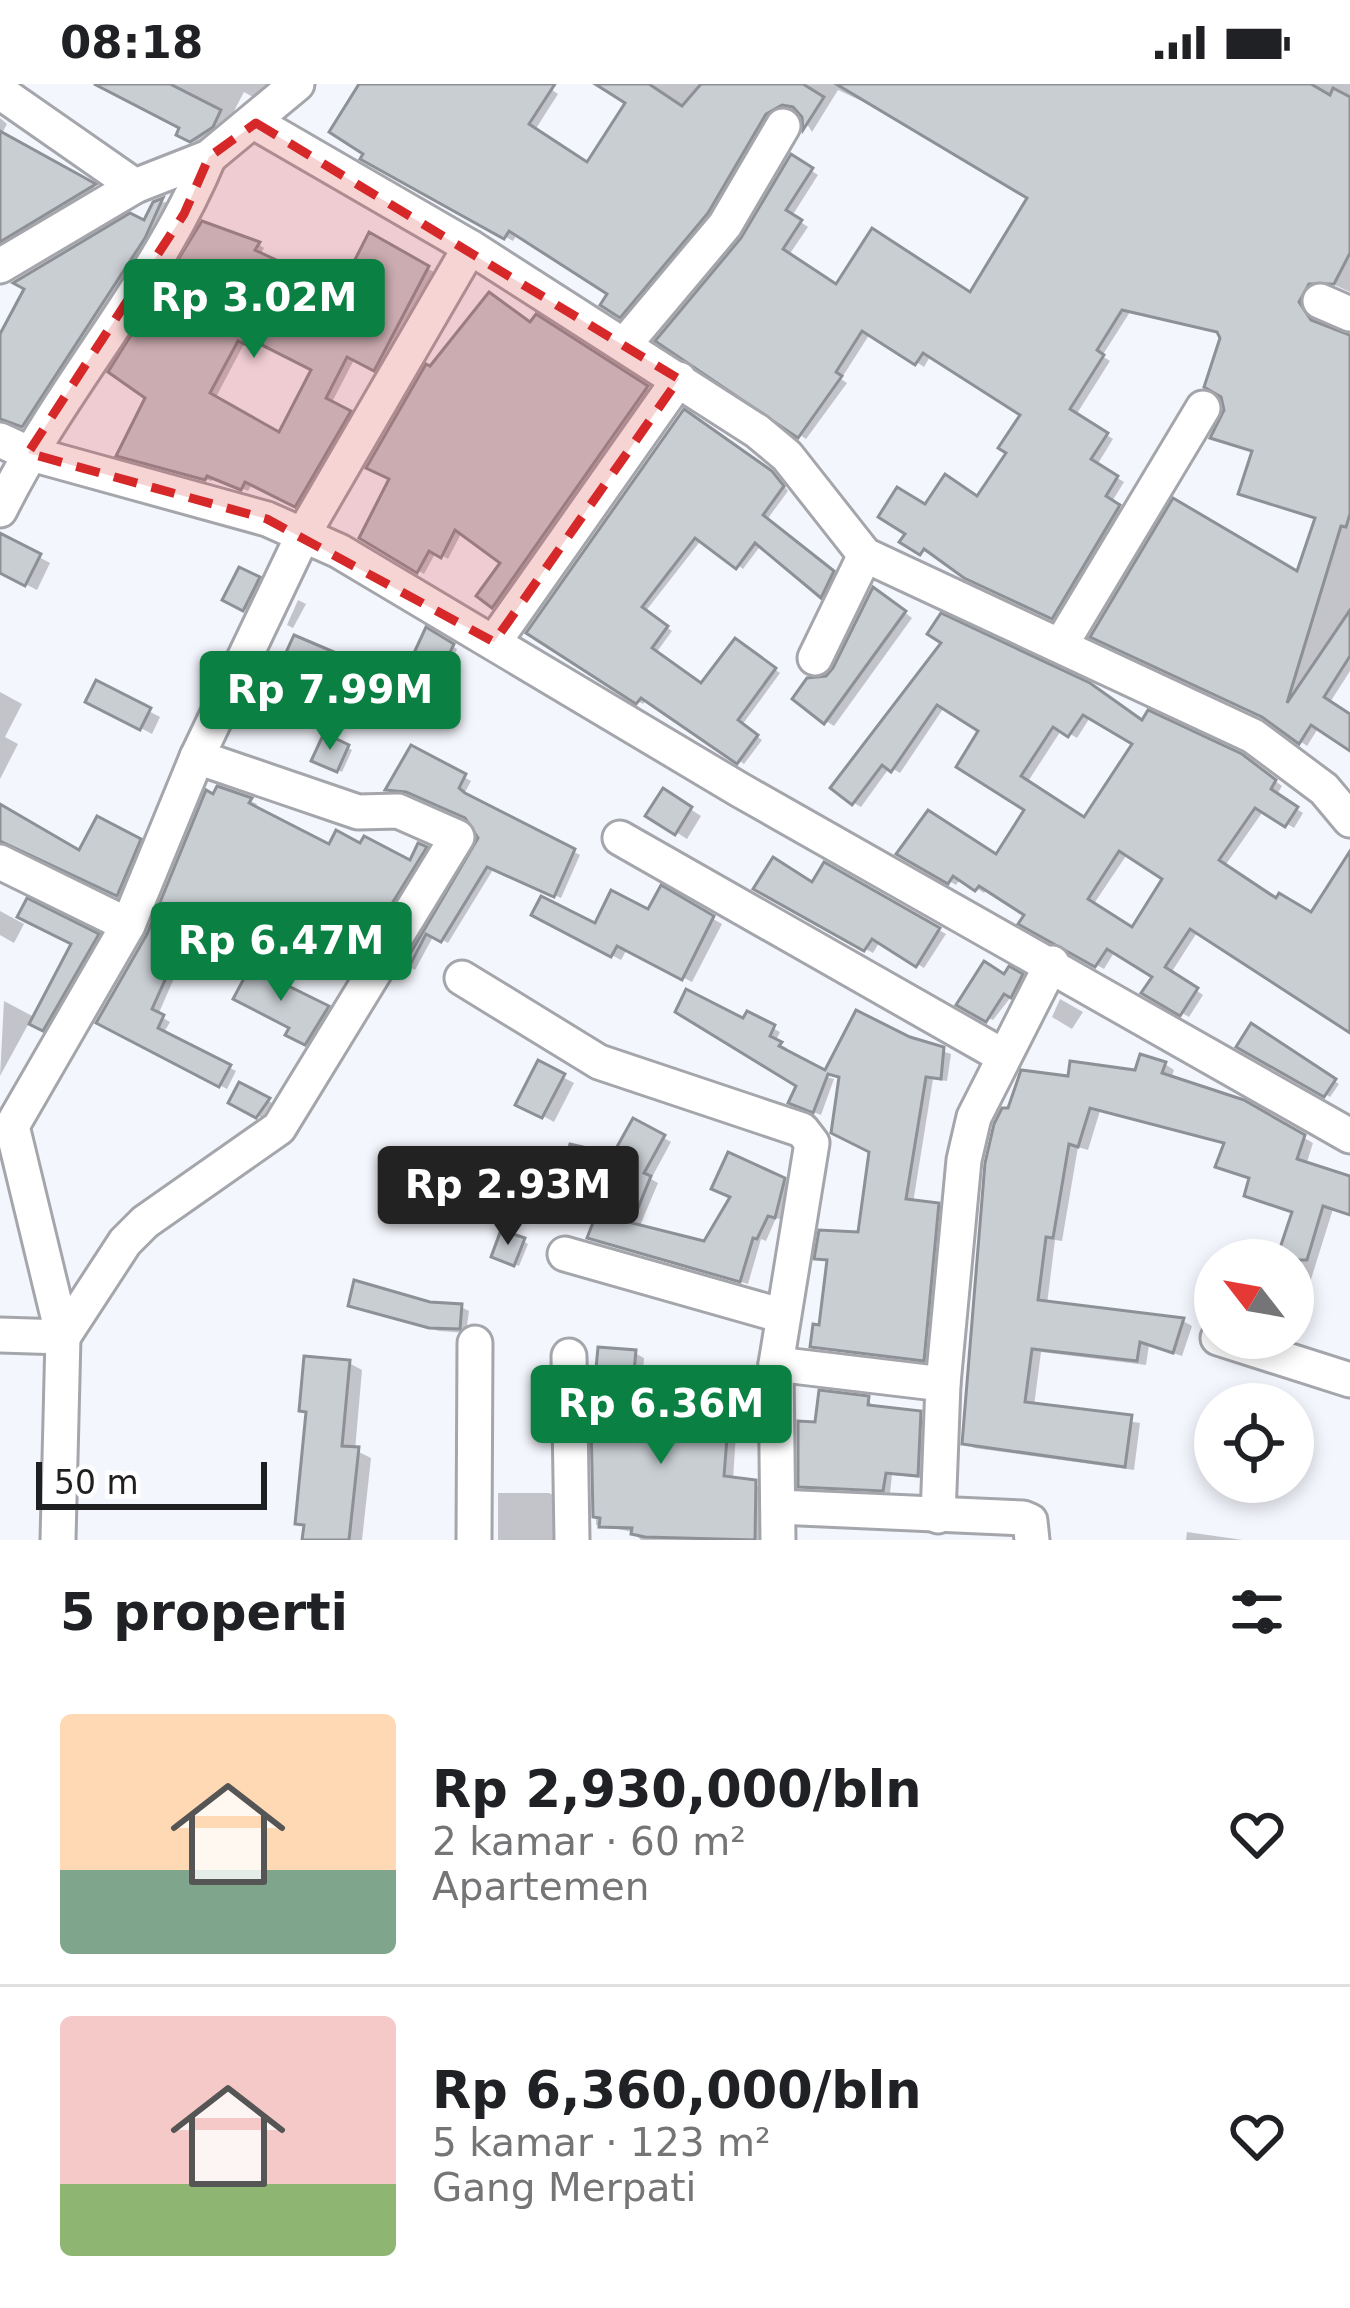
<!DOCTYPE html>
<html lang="id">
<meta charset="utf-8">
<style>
body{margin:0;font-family:"DejaVu Sans",sans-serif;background:#f6f6f6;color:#202124;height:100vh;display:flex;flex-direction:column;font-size:45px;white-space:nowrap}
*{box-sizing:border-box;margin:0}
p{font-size:39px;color:#757577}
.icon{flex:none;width:66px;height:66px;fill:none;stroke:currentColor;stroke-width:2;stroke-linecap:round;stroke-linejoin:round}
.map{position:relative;height:1456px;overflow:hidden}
.drawer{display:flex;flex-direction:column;background:#fff;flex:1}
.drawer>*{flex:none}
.needle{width:78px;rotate:301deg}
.fabs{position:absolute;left:1194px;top:1155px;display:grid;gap:24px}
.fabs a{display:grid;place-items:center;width:120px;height:120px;border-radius:50%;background:#fff;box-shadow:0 6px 18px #0003;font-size:60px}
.scale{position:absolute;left:36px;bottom:30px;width:231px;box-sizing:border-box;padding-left:12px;border:6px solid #1e1f21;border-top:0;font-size:33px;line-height:42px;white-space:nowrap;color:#1e1f21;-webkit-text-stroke:9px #fff;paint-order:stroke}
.price{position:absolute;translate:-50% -102px;padding:0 27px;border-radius:12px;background:#0b8043;color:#fff;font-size:39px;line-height:78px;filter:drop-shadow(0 3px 6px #0008)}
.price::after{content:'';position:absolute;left:50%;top:72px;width:36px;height:27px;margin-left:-18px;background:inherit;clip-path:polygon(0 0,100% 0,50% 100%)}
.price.selected{background:#222;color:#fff}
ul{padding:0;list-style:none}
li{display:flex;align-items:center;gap:36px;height:300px;padding:0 60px}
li+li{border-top:3px solid #e0e0e0}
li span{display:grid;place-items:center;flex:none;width:336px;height:240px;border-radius:12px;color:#555}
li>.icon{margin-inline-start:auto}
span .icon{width:144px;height:144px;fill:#fffc;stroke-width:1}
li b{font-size:51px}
h2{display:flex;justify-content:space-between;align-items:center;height:144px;padding:0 60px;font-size:51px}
.status{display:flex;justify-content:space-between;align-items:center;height:84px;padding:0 60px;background:#fff;direction:ltr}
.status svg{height:33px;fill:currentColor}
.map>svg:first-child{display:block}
</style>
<div class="status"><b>08:18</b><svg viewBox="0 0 49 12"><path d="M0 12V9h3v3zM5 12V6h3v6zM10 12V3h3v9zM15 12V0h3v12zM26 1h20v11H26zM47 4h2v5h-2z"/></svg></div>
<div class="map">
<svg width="1350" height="1456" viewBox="0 0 1350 1456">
<rect width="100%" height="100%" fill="#f4f6fd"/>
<g fill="#0003" fill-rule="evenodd">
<path d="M125,0H280L260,17L244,8L223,48L202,62L180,49L183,43Z"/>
<path d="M363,0H543L558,10L535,46L589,82L630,18L601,0H1350V208L1328,198L1314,204L1305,224L1315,239L1350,254V587L1329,620L1350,633V663L1319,643L1307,662L1267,633L1299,491L1318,434L1255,367L1227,326L1221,249L1130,228L1102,272L1110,277L1076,331L1113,355L1097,381L1124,398L1111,419L1126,428L1060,537L904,457L926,424L978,415L1010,368L1024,330L931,271L924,283L871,248L841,295L847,299L806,355L660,256L744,156L792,74L818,91L792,132L808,143L789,171L838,203L972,211L1031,113L928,48L838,6L812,48L798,25L773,34L715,133L628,236L604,221L612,209L518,149L513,157L364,74Z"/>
<path d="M0,34L7,40L1,51L99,106L6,162L0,158Z"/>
<path d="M165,118L171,122L30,345L8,337L0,342V253L145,141L155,120Z"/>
<path d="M370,153L434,188L381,288L355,274L331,320L355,333L302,424L253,399L248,407L214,393L212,397L126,374L149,313L129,303L132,297L258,160L264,164L260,171L295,189L288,203L332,227ZM245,258L258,264L262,258L315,285L280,352L215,315Z"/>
<path d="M536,234L652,308L500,525L480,512L504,478L462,448L448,475L436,468L424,490L363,453Z"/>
<path d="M685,329L778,393L788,407L766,437L838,492L828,514L761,461L743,485L702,455L645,528L672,547L656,569L702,603L741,561L780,589L742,641L762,656L744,680L647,615L643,620L530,548Z"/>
<path d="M0,452L50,479L37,506L0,487Z"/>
<path d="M240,487L269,502L255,531L226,515Z"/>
<path d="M882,511L912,534L834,642L826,637Z"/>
<path d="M298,516L306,520L293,544L287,541Z"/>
<path d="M427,547L457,565L442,597L411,582Z"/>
<path d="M945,558L1250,678L1282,702L1276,712L1303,729L1294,744L1264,726L1224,783L1312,832L1350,791V945L1198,847L1171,889L1203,911L1189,933L1145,908L1156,892L1115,867L1104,885L1022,839L1028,830L987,804L984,809L961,794L956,801L900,769L998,773L1028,725L982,646L945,622L900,689L890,683L861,723L854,719ZM1091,632L1136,659L1085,737L1027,699L1062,645L1077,654ZM1128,769L1167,794L1133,846L1093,821Z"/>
<path d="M359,582L369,588L354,621L292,591Z"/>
<path d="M97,600L160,633L152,650L89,616Z"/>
<path d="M0,608L22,620L5,653L18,660L0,695Z"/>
<path d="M326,653L352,666L342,688L315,675Z"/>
<path d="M412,665L471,697L464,710L470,715L580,771L561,814L494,784L448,859L434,851L415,886L407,881L481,754L469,733L416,710L390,705Z"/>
<path d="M664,708L701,732L687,755L649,731Z"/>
<path d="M250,717L257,720L255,726L330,764L411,780L419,763L432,769L373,864L323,838L315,854L299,847L279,886L199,837L158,931L170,938L163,950L236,987L227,1005L100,938Z"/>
<path d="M0,725L80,770L98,736L147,762L126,814L20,762L0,763Z"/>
<path d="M825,782L946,850L924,884L880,857L873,869L757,804L813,802Z"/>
<path d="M662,806L722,840L692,898L627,865L621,876L535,830L596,843L649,829Z"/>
<path d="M0,827L24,840L14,859L0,851Z"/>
<path d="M97,853L106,858L53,950L30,937L0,992L4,917L36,934Z"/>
<path d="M1010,886L1025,895L993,936L960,920Z"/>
<path d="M251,887L338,931L317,965L289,950L293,943Z"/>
<path d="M1060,915L1083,928L1072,945L1052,933Z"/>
<path d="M748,931L780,948L775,958L787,964L785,969L813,989L834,995L821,1031L798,1022L800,1001L745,939Z"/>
<path d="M1252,943L1339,1000L1330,1013L1240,962Z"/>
<path d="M908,956L951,970L947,997L933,995L913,1119L945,1126L931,1279L813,1261L822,1245L830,1178L818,1173L861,1151Z"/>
<path d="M1165,980L1174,986L1171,995L1242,1018L1313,1059L1306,1081L1350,1095V1130L1333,1125L1297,1240L1293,1239V1176H1279L1295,1128L1252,1095L1226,1060L1100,1027L1088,1066L1078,1063L1062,1157L1055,1156L1047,1220L1183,1237L1192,1242L1182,1272L1149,1261L1146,1281L1041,1268L1034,1322L1140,1339L1134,1386L974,1364L965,1358L1070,995L1137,989Z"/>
<path d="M539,981L574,999L554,1038L519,1019Z"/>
<path d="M240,1002L272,1019L262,1034L232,1018Z"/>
<path d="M634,1038L671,1058L651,1095L658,1099L639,1144L705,1160L784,1097L791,1102L783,1136L776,1134L766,1157L761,1155L748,1200L590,1153L607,1111L563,1098L614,1073Z"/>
<path d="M523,1157L528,1160L519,1182L499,1174Z"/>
<path d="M1213,1184L1215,1185V1215L1205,1209Z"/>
<path d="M351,1221L461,1223L469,1227L466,1249L439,1247Z"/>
<path d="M635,1269L644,1274L639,1337L736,1349L733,1396L765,1404L763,1456H641L633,1448L596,1441L594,1338Z"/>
<path d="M349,1279L362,1286L355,1366L371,1374L362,1456H305L306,1443L298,1438Z"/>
<path d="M868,1315L874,1325L927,1334L925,1394L892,1391L890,1409L801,1401L818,1341Z"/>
<path d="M498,1409H549L559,1414V1456H498Z"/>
<path d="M1187,1448L1243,1456H1186Z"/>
</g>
<g fill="#c9ced3" stroke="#8d9196" stroke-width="3" fill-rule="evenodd">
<path d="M94,0H170L221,26L213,43L190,58L176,51L179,44Z"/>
<path d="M359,0H555L529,40L587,78L625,19L595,0H649L682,22L701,0H803L824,13L803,46L802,33L793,23L782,21L766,30L708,129L620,234L600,221L607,210L509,147L504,155L360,75L363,70L329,48Z"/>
<path d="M836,0H1311L1330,11L1333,4L1350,13V169L1334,200H1309L1299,218L1311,236L1350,251V430L1346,443L1341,442L1287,619L1350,526V572L1324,613L1350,630V667L1311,641L1299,660L1262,633L1090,553L1173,414L1297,487L1315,434L1238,410L1252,367L1210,354L1224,326L1221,313L1204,303L1220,254L1217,248L1122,226L1097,266L1104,271L1070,325L1108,349L1091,375L1118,392L1106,412L1120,421L1052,535L964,494L924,465L920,471L899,458L905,450L878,433L897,403L925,420L945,390L977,412L1006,369L998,364L1020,331L923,269L915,281L862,247L836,288L842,292L798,354L655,257L741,154L791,70L813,84L786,126L802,136L783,165L836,200L872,144L970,208L1027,114Z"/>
<path d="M0,47L96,100L0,158Z"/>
<path d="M163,114L145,154L22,343L0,335V250L24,205L13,199L130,129L144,136L153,118Z"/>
<path d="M202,137L260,158L255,166L291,183L283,197L331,223L369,148L429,182L374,287L347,273L326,314L351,327L295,423L245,398L241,406L207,392L205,396L116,372L145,314L108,288ZM238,257L251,263L254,257L311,286L279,348L210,309Z"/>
<path d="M489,208L530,238L536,230L648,302L492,524L476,512L500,479L455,446L441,474L429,467L417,489L359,454L389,395L366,384L426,280L430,282Z"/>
<path d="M684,325L772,387L784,402L763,431L834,487L821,514L755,459L736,485L695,454L642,523L668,542L652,564L701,599L735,554L776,584L738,636L758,651L737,680L641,614L636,620L526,549Z"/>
<path d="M0,449L41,470L25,502L0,489Z"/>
<path d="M239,483L260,493L243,527L222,516Z"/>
<path d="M873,503L906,527L824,640L792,615L807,594L826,592L833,584Z"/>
<path d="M941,529L1090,599L1142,636L1148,626L1242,670L1276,696L1271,705L1298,723L1285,743L1255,724L1219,776L1276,814L1279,809L1311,828L1350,767V949L1190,845L1165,883L1198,904L1180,932L1141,909L1152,893L1107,865L1095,883L1018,840L1024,831L979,802L975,807L953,792L948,800L896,770L928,726L996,770L1024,726L956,683L978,647L937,621L891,688L882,681L852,721L830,704L941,559L927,550ZM1083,631L1132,660L1084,733L1021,692L1053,643L1068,653ZM1119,767L1162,795L1132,843L1088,815Z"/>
<path d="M426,543L454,560L436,597L407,584Z"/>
<path d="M294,551L360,579L342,618L278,586Z"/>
<path d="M96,596L151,624L140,646L85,618Z"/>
<path d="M324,649L349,661L337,688L311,677Z"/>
<path d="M411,661L466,690L459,704L465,709L575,765L554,813L487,783L441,858L426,850L408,885L403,882L478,754L465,734L406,708L385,706Z"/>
<path d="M217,702L252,714L249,719L329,760L336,746L360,759L364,752L410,776L418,759L427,763L365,863L315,837L307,853L291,845L271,884L192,836L152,925L164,931L158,944L231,981L219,1003L96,939L147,850L206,706L213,710Z"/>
<path d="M663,704L692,723L675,751L645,732Z"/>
<path d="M0,720L79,766L97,732L141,755L117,812L0,757Z"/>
<path d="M773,773L812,798L824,778L940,844L916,883L872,855L864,867L753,805Z"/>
<path d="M661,801L714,832L682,896L617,862L611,873L531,831L541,812L595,839L611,806L648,825Z"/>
<path d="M27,814L99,850L43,947L29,940L71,860L17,833Z"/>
<path d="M984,877L1004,890L1009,882L1023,890L1011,914L1004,910L986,938L956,921Z"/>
<path d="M250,883L329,922L305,961L285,951L289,944L233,915Z"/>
<path d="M686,905L743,934L747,927L775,941L770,952L782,958L779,962L825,986L856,926L910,953L944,963L941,995L926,993L906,1115L939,1119L924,1277L810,1263L813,1240L819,1241L827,1176L814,1175L819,1146L858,1148L869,1068L831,1049L839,993L828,990L813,1029L788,1019L796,1002L675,928Z"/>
<path d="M1251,939L1336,995L1324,1013L1236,963Z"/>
<path d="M1140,970L1166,978L1162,989L1244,1016L1305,1051L1297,1075L1350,1092V1131L1323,1122L1307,1176H1276L1292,1128L1244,1112L1249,1094L1215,1083L1224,1059L1090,1024L1078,1063L1069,1060L1053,1154L1046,1153L1038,1216L1184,1234L1173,1269L1140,1258L1137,1277L1032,1265L1025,1318L1132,1331L1125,1383L962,1360L985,1079L994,1040L1002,1024H1008L1021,986L1068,992L1070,977L1135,986Z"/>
<path d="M538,976L565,990L542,1034L515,1021Z"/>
<path d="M239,998L270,1014L256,1034L228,1019Z"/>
<path d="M633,1034L665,1051L644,1089L651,1092L632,1139L704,1157L730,1113L711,1105L728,1068L785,1094L775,1134L768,1132L757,1155L753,1154L740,1198L587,1154L604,1110L559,1099L570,1060L613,1070Z"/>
<path d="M501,1146L525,1154L514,1182L491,1173Z"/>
<path d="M354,1196L430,1218L462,1220L460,1245L429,1244L348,1222Z"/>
<path d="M598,1263L636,1266L630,1333L728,1341L724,1392L756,1396L755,1456L645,1453L631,1450L632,1444L599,1443L600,1434L593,1433L591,1338Z"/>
<path d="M304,1272L350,1276L342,1362L359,1363L349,1456H302L304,1441L295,1440L306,1328L299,1327Z"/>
<path d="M819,1306L869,1312L868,1321L921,1327L918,1392L886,1389L883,1407L798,1403V1337L815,1338Z"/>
</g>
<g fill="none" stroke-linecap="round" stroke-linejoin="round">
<defs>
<g id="minor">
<path d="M0,8L135,102"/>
<path d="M256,39L470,163L757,347L787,372L865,471L1253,652L1324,705L1350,736"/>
<path d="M0,182L135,102L209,73L297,0"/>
<path d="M1320,217L1350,230"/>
<path d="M625,260L725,141L783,42"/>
<path d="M0,356L28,369L267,435L339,467L740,706L1350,1052"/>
<path d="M0,426C60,304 157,199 209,73"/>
<path d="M494,558L679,295"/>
<path d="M1062,559L1203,324"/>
<path d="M815,574L865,471"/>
<path d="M620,754L1003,972"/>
<path d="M0,778L128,841"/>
<path d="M462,894L599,978L802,1046L812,1059L776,1280L778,1456"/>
<path d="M565,1170L783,1232"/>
<path d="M0,1251L63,1253L125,1158L145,1138L279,1044L457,753L398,727L358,728L197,673"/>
<path d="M1218,1254L1350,1296"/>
<path d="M569,1272L572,1456"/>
<path d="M776,1280L943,1300"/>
<path d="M778,1423L1023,1434L1030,1437L1032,1456"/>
<path d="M938,1432L943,1300L964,1076L974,1033L1052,879"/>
<path d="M58,1456L63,1253L12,1042L128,841L197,673L304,449L470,163"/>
<path d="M474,1456L475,1259"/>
</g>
</defs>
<use href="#minor" stroke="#a4a6ac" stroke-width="39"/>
<use href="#minor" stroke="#fff" stroke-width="33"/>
</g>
<path fill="#d62828" fill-opacity="0.2" stroke="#d62828" stroke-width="9" stroke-dasharray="24 15" stroke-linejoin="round" d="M256,39L679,295L494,558L267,435L28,369L184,130L209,73Z"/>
</svg>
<div class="fabs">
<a><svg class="needle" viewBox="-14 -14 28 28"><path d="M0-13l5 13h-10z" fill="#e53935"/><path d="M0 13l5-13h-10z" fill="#757577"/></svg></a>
<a><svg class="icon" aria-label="locate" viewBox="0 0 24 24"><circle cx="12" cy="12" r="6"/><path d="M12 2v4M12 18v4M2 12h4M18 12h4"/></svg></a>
</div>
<div class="scale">50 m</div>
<b class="price" style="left:254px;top:277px">Rp 3.02M</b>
<b class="price" style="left:330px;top:669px">Rp 7.99M</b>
<b class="price" style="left:281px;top:920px">Rp 6.47M</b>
<b class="price selected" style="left:508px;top:1164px">Rp 2.93M</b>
<b class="price" style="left:661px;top:1383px">Rp 6.36M</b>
</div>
<section class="drawer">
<h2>5 properti<svg class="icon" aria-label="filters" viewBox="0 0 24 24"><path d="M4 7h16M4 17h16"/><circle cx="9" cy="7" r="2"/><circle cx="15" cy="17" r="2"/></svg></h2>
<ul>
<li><span style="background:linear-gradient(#ffd9b3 65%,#7fa58c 0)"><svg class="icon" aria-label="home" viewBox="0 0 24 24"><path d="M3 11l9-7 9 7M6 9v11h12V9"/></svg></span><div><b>Rp 2,930,000/bln</b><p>2 kamar · 60 m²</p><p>Apartemen</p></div><svg class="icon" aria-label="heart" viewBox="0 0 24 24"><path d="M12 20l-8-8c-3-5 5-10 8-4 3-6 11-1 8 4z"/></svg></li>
<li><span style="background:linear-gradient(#f6c9c9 70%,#8fb573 0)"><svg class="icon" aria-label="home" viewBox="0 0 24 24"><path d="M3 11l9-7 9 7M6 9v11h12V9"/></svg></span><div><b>Rp 6,360,000/bln</b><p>5 kamar · 123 m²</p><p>Gang Merpati</p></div><svg class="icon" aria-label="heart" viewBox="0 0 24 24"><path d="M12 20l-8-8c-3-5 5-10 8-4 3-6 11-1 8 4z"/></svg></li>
</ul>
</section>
